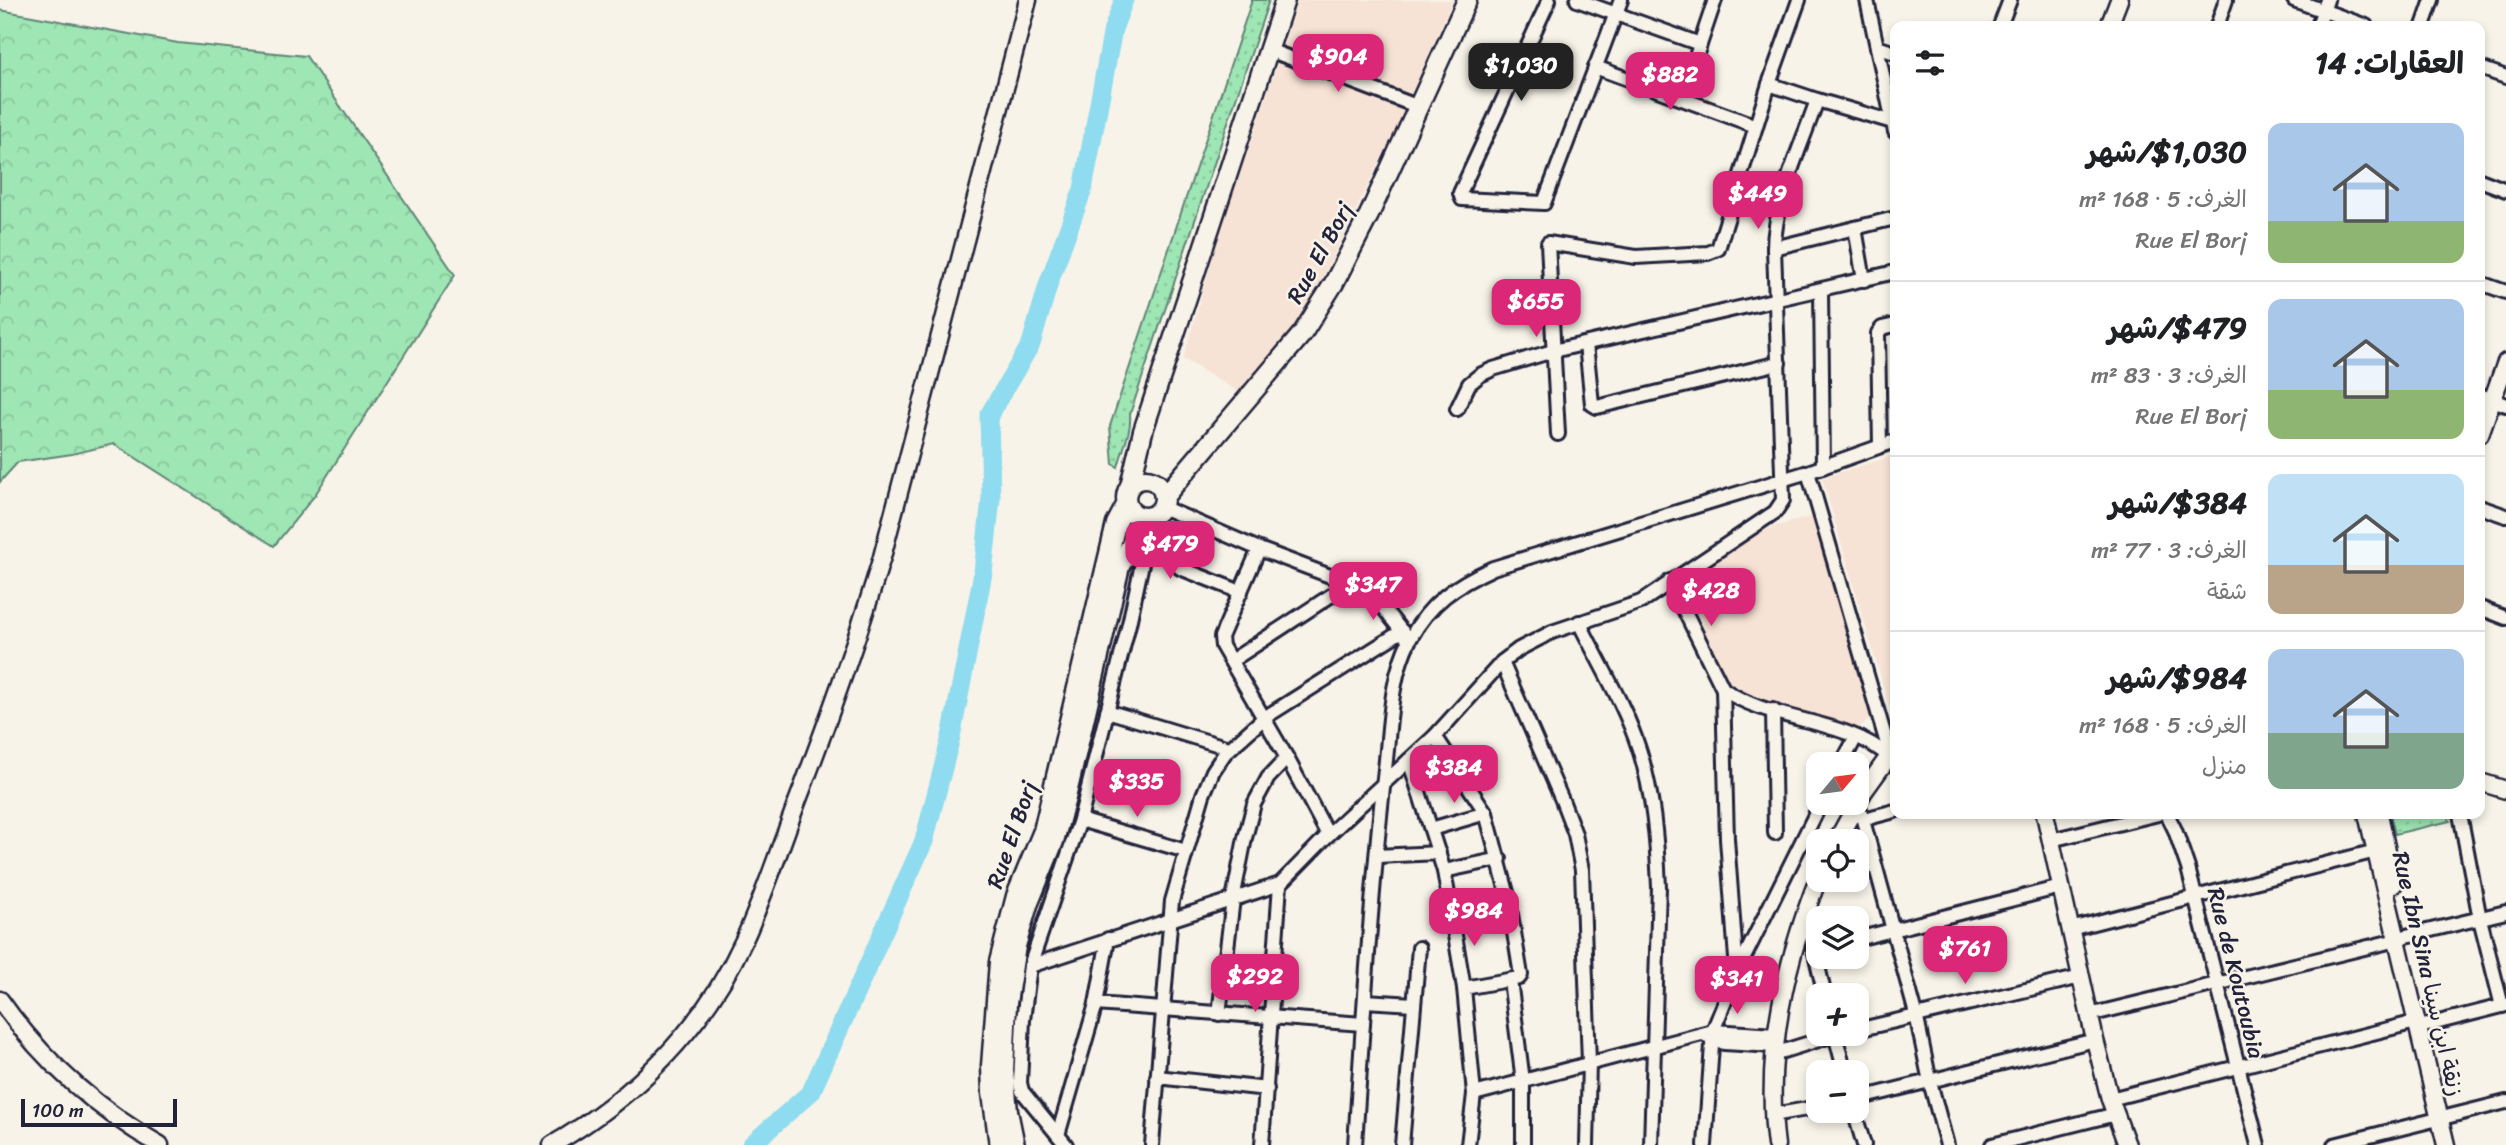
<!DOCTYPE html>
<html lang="ar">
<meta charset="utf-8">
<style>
body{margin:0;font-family:Sriracha,"Playpen Sans Arabic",sans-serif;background:#f2f2f2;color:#202124;direction:rtl;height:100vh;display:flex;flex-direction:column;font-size:26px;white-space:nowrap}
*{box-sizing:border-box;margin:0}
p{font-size:23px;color:#757577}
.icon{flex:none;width:38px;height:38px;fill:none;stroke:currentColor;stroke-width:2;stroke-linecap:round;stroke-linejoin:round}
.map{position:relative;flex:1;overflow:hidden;direction:ltr}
.panel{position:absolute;left:1890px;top:21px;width:595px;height:798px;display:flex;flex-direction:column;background:#fff;border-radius:14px;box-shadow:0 4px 10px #0003;direction:rtl}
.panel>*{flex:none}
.needle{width:46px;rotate:61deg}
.fabs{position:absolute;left:1806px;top:752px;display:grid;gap:14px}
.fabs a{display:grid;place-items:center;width:63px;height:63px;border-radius:14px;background:#fff;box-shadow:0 4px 10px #0003;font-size:35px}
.scale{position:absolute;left:21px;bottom:18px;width:156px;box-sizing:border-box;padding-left:7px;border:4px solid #22223b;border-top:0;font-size:19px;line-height:24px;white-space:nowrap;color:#22223b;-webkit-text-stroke:5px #f7f3e8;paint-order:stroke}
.price{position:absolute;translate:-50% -60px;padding:0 16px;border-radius:14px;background:#db2777;color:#fff;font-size:23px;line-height:46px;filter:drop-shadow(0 2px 4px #0008)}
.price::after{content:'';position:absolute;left:50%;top:42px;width:21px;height:16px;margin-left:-10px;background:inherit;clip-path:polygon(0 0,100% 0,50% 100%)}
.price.selected{background:#222;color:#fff}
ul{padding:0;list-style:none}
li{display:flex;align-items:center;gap:21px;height:175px;padding:0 21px}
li+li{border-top:2px solid #e0e0e0}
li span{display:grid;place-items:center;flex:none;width:196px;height:140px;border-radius:14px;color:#555}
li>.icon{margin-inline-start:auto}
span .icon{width:84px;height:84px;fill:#fffc;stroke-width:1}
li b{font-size:30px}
h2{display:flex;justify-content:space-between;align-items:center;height:84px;padding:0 21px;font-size:30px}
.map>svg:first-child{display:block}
</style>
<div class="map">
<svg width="2506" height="1145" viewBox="0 0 2506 1145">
<defs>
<pattern id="green-dots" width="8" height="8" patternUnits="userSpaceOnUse" patternTransform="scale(1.75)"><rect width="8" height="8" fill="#9ee6b3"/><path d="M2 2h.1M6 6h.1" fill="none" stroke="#88c59b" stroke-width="1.8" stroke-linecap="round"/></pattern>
<pattern id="forest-crowns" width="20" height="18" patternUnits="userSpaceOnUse" patternTransform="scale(1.75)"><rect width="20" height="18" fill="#9ee6b3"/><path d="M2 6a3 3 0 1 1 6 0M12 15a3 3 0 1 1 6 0" fill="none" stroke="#88c59b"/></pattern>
</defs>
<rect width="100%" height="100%" fill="#f7f3e8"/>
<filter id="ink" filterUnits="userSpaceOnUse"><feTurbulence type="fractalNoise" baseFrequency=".0143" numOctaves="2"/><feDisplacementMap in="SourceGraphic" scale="14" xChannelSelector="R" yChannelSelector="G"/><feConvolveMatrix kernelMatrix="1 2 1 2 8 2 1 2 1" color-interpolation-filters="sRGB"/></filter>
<g filter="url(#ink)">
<g fill="#f7e3d6">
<path d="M1298,0H1453L1402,116L1297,330L1244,395L1183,359L1223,222L1252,140Z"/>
<path d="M1895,455V726L1822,478Z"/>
<path d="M1819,514L1879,713L1854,731L1740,696L1726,680L1677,576L1735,538Z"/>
</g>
<g fill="url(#green-dots)" stroke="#608477" stroke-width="2">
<path d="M1252,0H1269L1130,414C1132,431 1122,450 1118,467L1113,464L1110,426Z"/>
<path d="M2390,814H2448L2450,821L2395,834Z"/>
</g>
<path fill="url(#forest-crowns)" stroke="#608477" stroke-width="2" d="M0,10L178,43L306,56L455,275L315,495L274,546L114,444L72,454L18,462L0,482Z"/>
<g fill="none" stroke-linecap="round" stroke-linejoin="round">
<path stroke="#8fdbef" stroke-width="19" d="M751,1145L811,1092L924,841L951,737L983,573L991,498L989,415L1031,344L1049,282L1083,189L1113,29L1124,0"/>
<defs>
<g id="minor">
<path d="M1549,0L1460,193L1462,199L1544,203L1621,0"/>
<path d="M1577,0L1700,44"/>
<path d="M1867,0L1895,132"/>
<path d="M2294,0L2366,26"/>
<path d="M2000,26L2010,0"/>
<path d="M2217,26L2226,0"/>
<path d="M2318,26L2327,0"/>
<path d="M2423,26L2432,0"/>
<path d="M1877,47L1895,53"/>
<path d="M1269,50L1419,107"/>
<path d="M1595,67L1756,126"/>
<path d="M2480,68L2506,77"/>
<path d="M1769,84L1817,100"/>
<path d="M1682,98L1715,0"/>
<path d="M2480,180L2506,190"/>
<path d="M1774,248L1855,228"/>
<path d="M1864,280L1855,228L1895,218"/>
<path d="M2480,283L2506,292"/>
<path d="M1821,290L1823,467"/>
<path d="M1586,344L1592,404L1597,407L1779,363"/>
<path d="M2480,395L2506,405"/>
<path d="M1457,409L1469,384L1480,375L1493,369L1553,351L1895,272"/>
<path d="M1558,434L1548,243L1636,257L1708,253L1718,249L1769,84L1799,0"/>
<path d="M1880,446L1878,333L1882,328L1895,325"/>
<path d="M1808,472L1890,754"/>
<path d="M1162,507L1259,549L1359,587L1377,600L1407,638"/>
<path d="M2480,507L2506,516"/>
<path d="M1195,522L1180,568L1241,592"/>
<path d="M1259,549L1221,637L1222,646L1287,758L1328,835"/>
<path d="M1670,581L1723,689L1727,839L1737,972"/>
<path d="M2480,608L2506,618"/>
<path d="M1579,622C1599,663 1625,705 1639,749C1653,792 1657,841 1659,887L1651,1145"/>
<path d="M1231,661L1350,583"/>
<path d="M1502,662L1562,800L1575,834L1582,870L1589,1062L1587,1145"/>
<path d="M1723,689C1769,722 1848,719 1888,756"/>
<path d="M1773,710L1775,833"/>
<path d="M1107,711L1229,748"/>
<path d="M1435,736L1486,813L1508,896L1521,975L1519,978L1464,988"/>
<path d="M1409,760L1444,871L1464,988L1474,1094L1468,1145"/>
<path d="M1841,765L1856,737"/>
<path d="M1858,802L1916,1014L1930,1082L1947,1145"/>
<path d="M2167,814L2175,830L2188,868L2258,1145"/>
<path d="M2460,814L2480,919L2502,1006"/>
<path d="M1864,819L1895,811"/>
<path d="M1080,820L1186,851"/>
<path d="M1431,829L1486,813"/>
<path d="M2051,840L2158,814"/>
<path d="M1377,856L1439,853"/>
<path d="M1444,871L1500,859"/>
<path d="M1806,915L1825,996"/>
<path d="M2070,929L2376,851"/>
<path d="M2406,936L2506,912"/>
<path d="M1857,939L2061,887"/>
<path d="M1030,966L1280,884L1328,835L1435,736L1502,662L1519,649L1552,632L1641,602L1775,512L1783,500L1774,248C1774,202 1802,145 1817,100L1893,122"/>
<path d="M1510,980L1523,1081V1145"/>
<path d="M1365,1001L1414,1004"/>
<path d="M1096,1004L1363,1024"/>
<path d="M1219,1014L1233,899L1245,838L1254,804L1268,778L1287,758"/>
<path d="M2089,1015L2397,940"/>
<path d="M2427,1025L2506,1005"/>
<path d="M1857,1030L2081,977"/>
<path d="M1835,1034L1845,1073"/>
<path d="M1705,1035L1724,1043L1775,1046"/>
<path d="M1774,1054L1838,1034"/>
<path d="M1157,1077L1267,1089"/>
<path d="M1474,1094L1713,1031L1776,1035"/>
<path d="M1857,1099L2095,1040"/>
<path d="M2110,1099L2416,1022"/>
<path d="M1854,1111L1864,1145"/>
<path d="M1773,1115L1818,1107"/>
<path d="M1058,1135L1096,1004L1108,939"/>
<path d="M1066,1145L1022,1091L1020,1083L1023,1020L1030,966L1080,820L1129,624L1152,517"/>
<path d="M1152,1145L1172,901L1203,795L1213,771L1225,753L1264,718L1402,631"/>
<path d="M1262,1145L1280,884"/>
<path d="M1355,1145C1363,1020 1371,894 1385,769C1390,727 1390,677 1410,639C1430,602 1456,585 1493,568L1808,472L1895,441"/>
<path d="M1402,1145L1419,948"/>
<path d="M1705,1145L1713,1031L1737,972L1821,803"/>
<path d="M1992,1145L2116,1114"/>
<path d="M2334,1145L2506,1102"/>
</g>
<g id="tertiary">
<path d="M2109,26L2119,0"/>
<path d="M2480,434L2506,362"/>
<path d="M2480,782L2506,790"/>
<path d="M2045,814L2095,1040L2110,1099L2127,1145"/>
<path d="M2367,814L2446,1145"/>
<path d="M2379,814L2394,884"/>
<path d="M1836,842L1864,791L1895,748"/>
<path d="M0,1000C42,1060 96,1109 160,1145"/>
<path d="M552,1145C635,1097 704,1028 744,940C765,894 781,844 799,797C829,718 858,638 882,557L1028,0"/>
<path d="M1776,1145C1764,1054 1785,963 1818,879"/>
</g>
<g id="secondary">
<circle cx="1145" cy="498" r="19"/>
<path d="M1130,486L1143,431L1285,0"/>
<path d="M1164,497L1302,334L1334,283L1369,215L1467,0"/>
<path d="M999,1145L992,1093L991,1066L999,962L1016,896L1043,831L1116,524L1126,505"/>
<path d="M1015,1145L1008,1111L1004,1071L1007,1003L1016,946L1028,905L1054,841L1066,798L1120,566L1145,518"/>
</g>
</defs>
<use href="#minor" stroke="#22223b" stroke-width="18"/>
<use href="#tertiary" stroke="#22223b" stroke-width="21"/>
<use href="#secondary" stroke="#22223b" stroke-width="23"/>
<use href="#minor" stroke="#f7f3e8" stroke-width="12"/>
<use href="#tertiary" stroke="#f7f3e8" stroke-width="16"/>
<use href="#secondary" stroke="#f7f3e8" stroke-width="18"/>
</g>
</g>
<g text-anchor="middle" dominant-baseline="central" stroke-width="5" stroke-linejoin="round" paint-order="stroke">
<g font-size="23" fill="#22223b" stroke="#f7f3e8">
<text transform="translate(1320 253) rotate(-61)">Rue El Borj</text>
<text transform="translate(1012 835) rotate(-71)">Rue El Borj</text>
<text transform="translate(2236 973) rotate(76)">Rue de Koutoubia</text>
<text transform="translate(2428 974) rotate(77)">Rue Ibn Sina زنقة ابن سينا</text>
</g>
</g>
</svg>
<div class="fabs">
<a><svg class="needle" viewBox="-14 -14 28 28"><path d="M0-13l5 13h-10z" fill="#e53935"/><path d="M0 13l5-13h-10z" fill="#757577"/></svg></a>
<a><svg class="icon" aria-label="locate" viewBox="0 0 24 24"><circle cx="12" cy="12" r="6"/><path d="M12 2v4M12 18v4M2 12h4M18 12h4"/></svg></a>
<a><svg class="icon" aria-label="layers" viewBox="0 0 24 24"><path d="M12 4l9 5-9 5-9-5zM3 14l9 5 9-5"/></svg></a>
<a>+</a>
<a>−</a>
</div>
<div class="scale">100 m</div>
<b class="price" style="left:1338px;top:94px">$904</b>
<b class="price selected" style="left:1521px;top:103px">$1,030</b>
<b class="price" style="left:1670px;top:112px">$882</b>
<b class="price" style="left:1758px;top:231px">$449</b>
<b class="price" style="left:1536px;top:339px">$655</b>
<b class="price" style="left:1170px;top:581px">$479</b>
<b class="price" style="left:1373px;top:622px">$347</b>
<b class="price" style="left:1711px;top:628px">$428</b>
<b class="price" style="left:1454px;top:805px">$384</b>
<b class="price" style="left:1137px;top:819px">$335</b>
<b class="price" style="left:1474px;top:948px">$984</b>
<b class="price" style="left:1965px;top:986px">$761</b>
<b class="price" style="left:1255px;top:1014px">$292</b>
<b class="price" style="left:1737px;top:1016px">$341</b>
<section class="panel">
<h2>العقارات: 14<svg class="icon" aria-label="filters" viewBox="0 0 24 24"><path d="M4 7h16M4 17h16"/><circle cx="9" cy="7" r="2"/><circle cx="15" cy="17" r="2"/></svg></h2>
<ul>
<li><span style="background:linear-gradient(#a9c7e8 70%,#8fb573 0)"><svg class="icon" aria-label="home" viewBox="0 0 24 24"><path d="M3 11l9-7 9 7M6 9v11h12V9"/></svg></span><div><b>$1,030/شهر</b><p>الغرف: 5 · 168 m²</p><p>Rue El Borj</p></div></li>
<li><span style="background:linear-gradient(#a9c7e8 65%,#8fb573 0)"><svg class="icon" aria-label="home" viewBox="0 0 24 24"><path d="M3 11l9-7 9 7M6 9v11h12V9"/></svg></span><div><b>$479/شهر</b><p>الغرف: 3 · 83 m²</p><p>Rue El Borj</p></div></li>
<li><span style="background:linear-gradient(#bfe0f5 65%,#b9a48a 0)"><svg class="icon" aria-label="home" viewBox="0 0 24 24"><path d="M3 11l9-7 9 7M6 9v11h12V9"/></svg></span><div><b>$384/شهر</b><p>الغرف: 3 · 77 m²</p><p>شقة</p></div></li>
<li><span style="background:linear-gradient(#a9c7e8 60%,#7fa58c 0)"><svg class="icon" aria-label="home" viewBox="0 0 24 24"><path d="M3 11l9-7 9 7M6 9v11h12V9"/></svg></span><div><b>$984/شهر</b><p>الغرف: 5 · 168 m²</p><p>منزل</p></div></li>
</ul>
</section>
</div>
